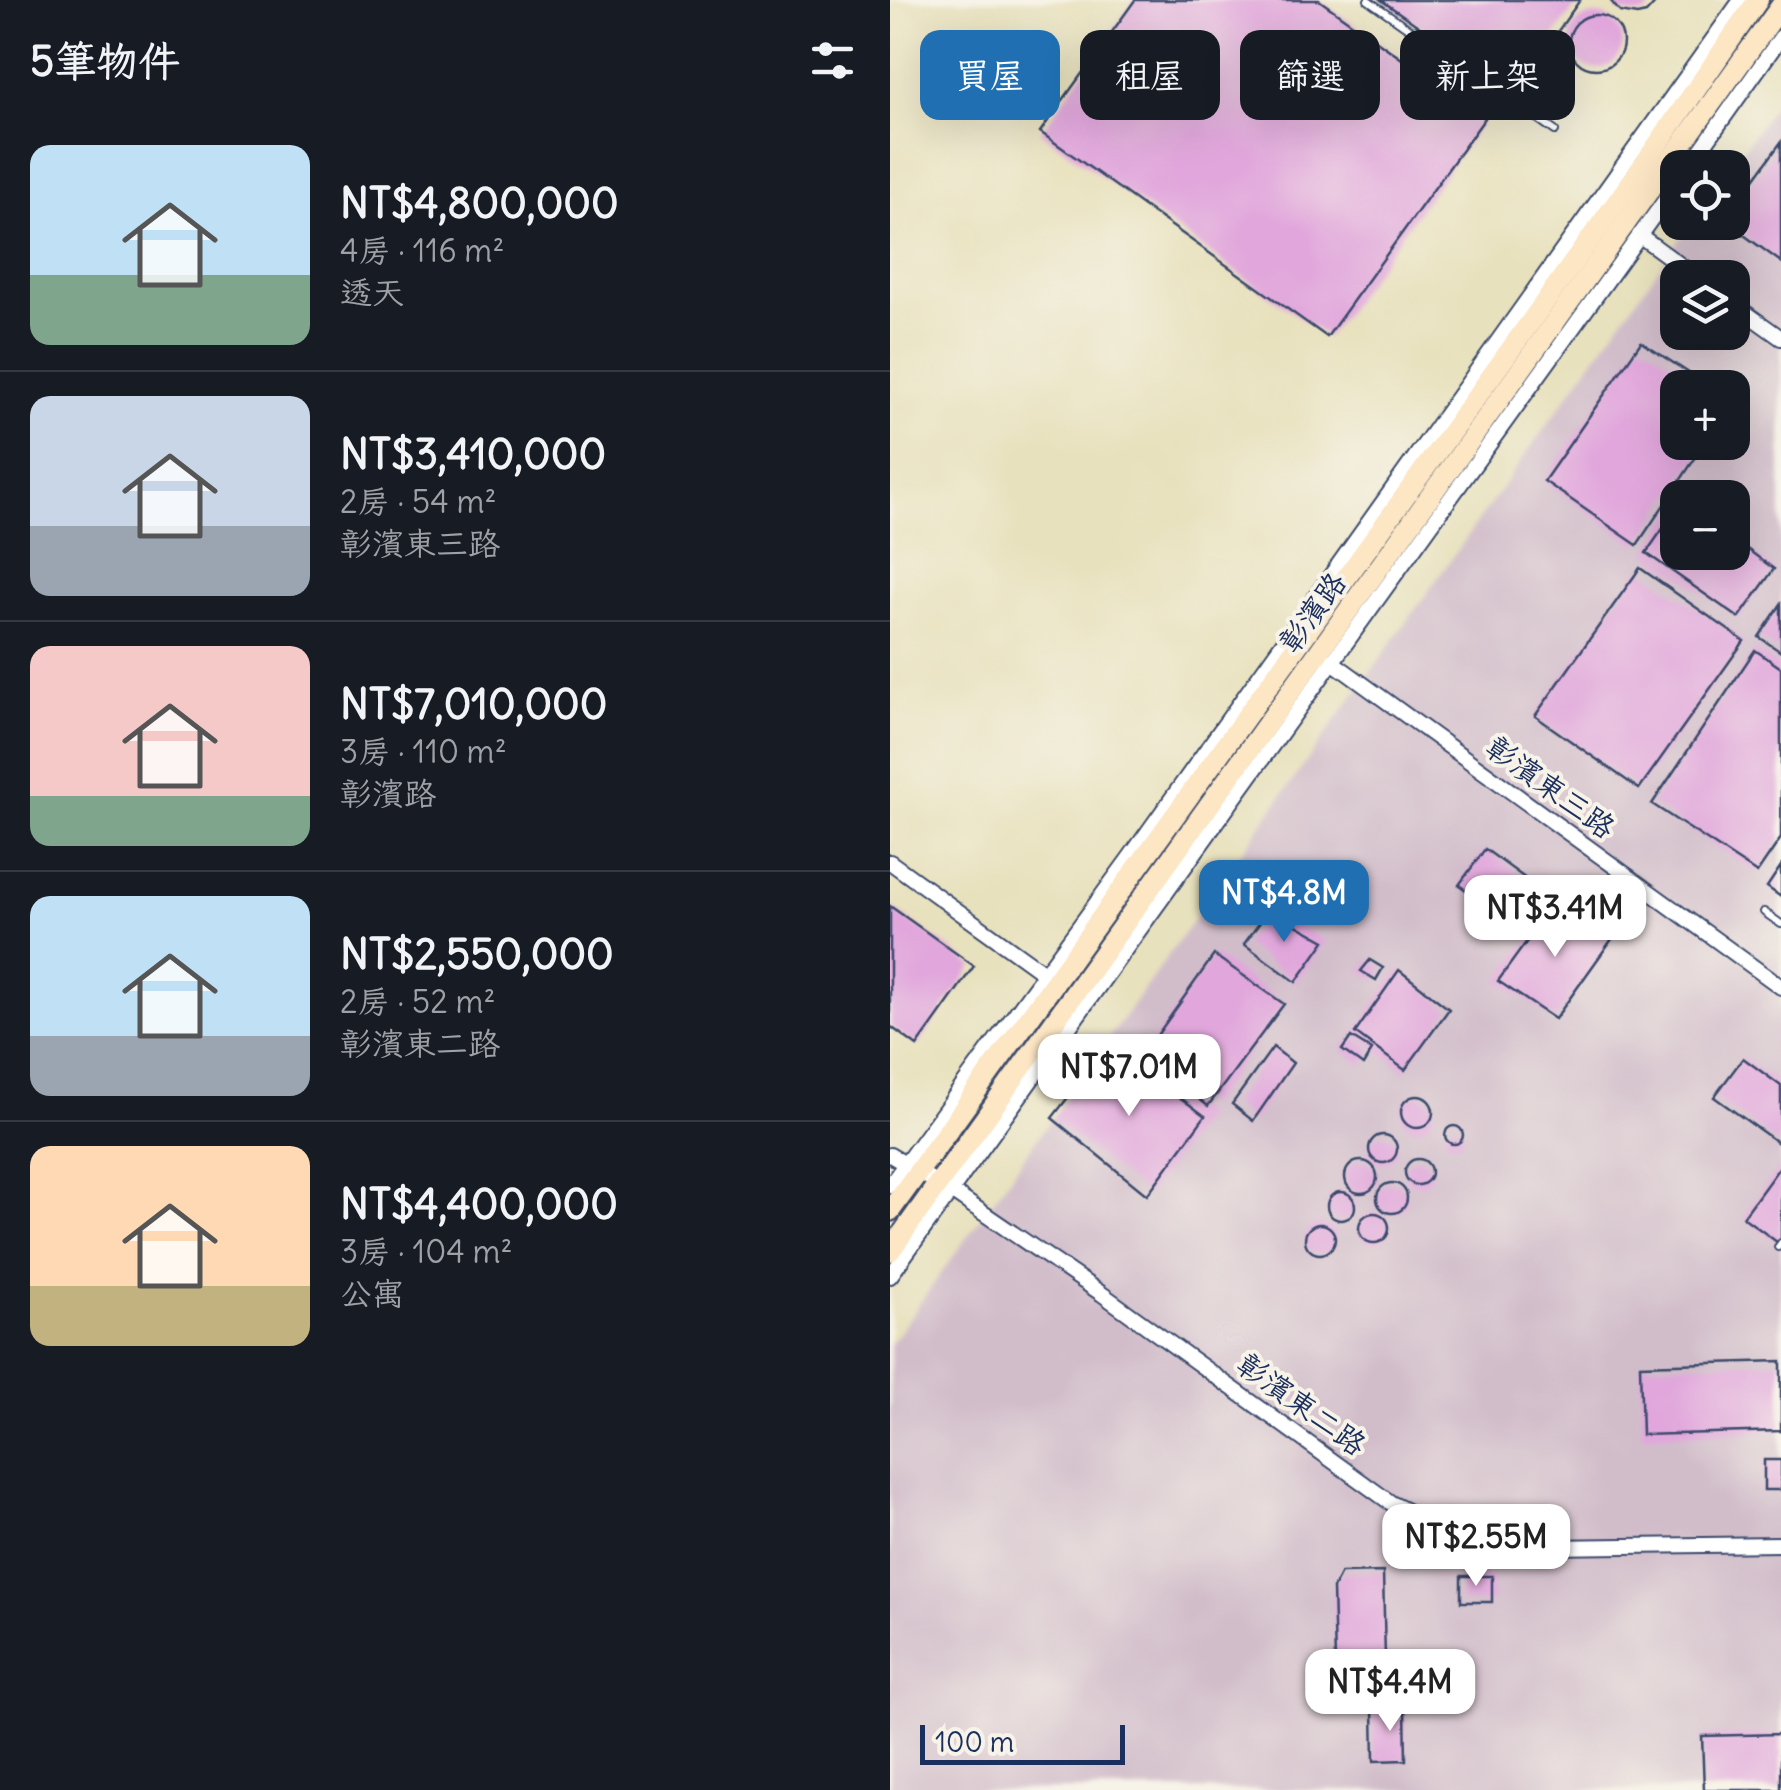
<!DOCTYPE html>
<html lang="zh-TW">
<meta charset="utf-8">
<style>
body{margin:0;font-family:Delius,"LXGW WenKai TC",sans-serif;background:#20242c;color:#f1f3f6;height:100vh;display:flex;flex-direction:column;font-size:38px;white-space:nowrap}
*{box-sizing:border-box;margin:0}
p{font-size:32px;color:#9ea1a6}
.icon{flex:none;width:55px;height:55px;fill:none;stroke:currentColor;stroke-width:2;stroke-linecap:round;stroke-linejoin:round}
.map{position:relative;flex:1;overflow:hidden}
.panel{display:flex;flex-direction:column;background:#171b24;width:890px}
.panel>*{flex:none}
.banner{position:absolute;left:30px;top:30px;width:710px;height:90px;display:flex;gap:20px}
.tools{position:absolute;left:770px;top:150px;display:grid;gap:20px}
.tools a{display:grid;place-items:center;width:90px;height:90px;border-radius:20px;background:#171b24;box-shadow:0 10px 40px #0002;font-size:50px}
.scale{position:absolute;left:30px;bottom:25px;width:205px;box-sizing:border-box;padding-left:10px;border:5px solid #1b2f5e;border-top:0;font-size:28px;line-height:35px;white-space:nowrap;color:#1b2f5e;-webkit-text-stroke:8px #f7f3e8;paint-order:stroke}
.price{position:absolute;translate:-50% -85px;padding:0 22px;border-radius:20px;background:#fff;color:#222;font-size:32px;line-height:65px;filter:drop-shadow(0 2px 5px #0008)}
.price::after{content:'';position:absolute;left:50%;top:60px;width:30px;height:22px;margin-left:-15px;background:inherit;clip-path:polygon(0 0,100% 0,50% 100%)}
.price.on{background:#1f6fb2;color:#fff}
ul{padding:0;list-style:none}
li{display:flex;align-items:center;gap:30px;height:250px;padding:0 30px}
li+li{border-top:2px solid #363941}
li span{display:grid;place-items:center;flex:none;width:280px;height:200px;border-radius:20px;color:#555}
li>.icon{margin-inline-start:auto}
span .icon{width:120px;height:120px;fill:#fffc;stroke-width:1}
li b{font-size:42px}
h2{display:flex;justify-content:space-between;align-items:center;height:120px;padding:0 30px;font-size:42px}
.tag{padding:0 35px;border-radius:20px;background:#171b24;box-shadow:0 10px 40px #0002;font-size:35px;line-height:90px}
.tag.on{background:#1f6fb2;color:#fff}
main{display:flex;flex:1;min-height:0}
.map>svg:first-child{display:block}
</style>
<main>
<section class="panel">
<h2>5筆物件<svg class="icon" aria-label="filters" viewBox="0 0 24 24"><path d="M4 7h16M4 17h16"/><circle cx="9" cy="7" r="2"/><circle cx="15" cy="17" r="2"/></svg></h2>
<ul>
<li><span style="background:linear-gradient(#bfe0f5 65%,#7fa58c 0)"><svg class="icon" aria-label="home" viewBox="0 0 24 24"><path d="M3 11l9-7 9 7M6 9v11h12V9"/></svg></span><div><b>NT$4,800,000</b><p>4房 · 116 m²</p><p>透天</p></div></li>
<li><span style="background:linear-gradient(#c9d6e8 65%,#9aa5b1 0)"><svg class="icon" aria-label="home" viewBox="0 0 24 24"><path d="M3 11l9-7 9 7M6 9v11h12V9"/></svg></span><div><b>NT$3,410,000</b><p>2房 · 54 m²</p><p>彰濱東三路</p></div></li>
<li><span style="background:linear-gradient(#f6c9c9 75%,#7fa58c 0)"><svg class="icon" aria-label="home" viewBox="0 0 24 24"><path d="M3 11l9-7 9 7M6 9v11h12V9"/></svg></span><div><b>NT$7,010,000</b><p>3房 · 110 m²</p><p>彰濱路</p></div></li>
<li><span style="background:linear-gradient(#bfe0f5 70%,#9aa5b1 0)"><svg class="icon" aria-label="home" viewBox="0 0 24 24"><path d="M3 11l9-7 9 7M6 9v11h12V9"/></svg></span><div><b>NT$2,550,000</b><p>2房 · 52 m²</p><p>彰濱東二路</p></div></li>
<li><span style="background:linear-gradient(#ffd9b3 70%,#c2b280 0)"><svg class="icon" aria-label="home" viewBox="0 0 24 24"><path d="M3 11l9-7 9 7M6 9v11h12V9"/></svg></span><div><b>NT$4,400,000</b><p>3房 · 104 m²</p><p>公寓</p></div></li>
</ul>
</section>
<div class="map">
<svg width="891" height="1790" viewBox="0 0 891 1790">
<rect width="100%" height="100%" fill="#f7f3e8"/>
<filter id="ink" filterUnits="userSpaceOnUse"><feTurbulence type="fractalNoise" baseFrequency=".01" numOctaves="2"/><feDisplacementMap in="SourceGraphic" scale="20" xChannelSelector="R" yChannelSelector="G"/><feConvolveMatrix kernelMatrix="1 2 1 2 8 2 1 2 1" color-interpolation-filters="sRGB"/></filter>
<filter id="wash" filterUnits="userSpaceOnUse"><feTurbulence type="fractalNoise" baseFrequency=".0048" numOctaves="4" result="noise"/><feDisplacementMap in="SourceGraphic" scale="40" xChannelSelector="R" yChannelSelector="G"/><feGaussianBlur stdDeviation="2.25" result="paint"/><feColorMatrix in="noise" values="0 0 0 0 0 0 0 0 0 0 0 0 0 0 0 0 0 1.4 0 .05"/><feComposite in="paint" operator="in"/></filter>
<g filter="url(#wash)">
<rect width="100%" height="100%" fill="#e8e1bd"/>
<path fill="#d1bdca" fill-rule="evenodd" d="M891,96V1790H0V1345L801,223L842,222L840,167ZM788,278H842V332H788ZM788,388H842V442H788ZM788,498H842V552H788Z"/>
<g id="blocks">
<g fill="#e1a7dc">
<path d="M245,0H429L595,118L437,337L150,132Z"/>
<path d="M491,0H690L624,93Z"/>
<path d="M720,0H768L756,13L747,15L730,12Z"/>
<circle cx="706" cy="42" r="27"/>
<path d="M891,142V262L836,222H842V210Z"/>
<path d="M751,342L822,388H788V442H816L747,545L654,481Z"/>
<path d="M788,507V552H842V538L884,569L849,618L756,553Z"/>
<path d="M750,568L854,641L749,789L645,716Z"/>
<path d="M891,604V652L869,637Z"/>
<path d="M865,650L891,668V838L867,873L762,804Z"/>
<path d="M595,849L651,890L623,924L569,885Z"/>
<path d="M891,866V897L877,887Z"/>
<path d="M667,900L722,939L665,1019L608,981Z"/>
<path d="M0,906L84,966L27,1046L0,1026Z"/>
<path d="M379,910L435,941L406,982L354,944Z"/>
<path d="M324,955L394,1004L318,1106L253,1055Z"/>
<path d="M480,960L493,968L486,980L471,971Z"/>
<path d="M509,970L559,1009L515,1070L465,1033Z"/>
<path d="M461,1037L482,1050L473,1065L452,1050Z"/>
<path d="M219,1045L315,1116L257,1195L162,1118Z"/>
<path d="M383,1047L403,1063L363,1121L342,1104Z"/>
<path d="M853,1058L891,1086V1145L824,1097Z"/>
<circle cx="527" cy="1112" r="16"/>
<circle cx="564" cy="1135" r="9"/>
<circle cx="493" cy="1149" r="14"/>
<circle cx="528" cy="1172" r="13"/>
<circle cx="471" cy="1177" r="16"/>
<path d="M891,1165V1245L853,1217Z"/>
<circle cx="502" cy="1198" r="15"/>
<circle cx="451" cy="1206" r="14"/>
<circle cx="484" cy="1228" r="15"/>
<circle cx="430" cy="1239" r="15"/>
<path d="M891,1361V1431L752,1435L750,1365Z"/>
<rect x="874" y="1460" width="17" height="30"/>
<path d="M493,1572L495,1659L445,1662L443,1588L451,1573Z"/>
<rect x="571" y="1576" width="31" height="26"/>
<path d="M515,1708L516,1760L484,1761L483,1709Z"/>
<path d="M891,1734V1790H814L812,1736Z"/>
</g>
</g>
</g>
<g filter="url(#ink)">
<use href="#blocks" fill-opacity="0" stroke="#3a4a6c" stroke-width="2.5"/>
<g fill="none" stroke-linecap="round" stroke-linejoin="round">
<defs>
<g id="lane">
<path d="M478,0L665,131"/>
<path d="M874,912L891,924"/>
<path d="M888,1247L891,1243"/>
</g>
<g id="street">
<path d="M798,168L891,37"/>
<path d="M749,235L808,278"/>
<path d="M842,303L891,338"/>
<path d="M432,660L441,661L891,987"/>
<path d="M0,862L154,973"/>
<path d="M0,1155L61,1191L212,1294L501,1503L550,1527L600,1544L657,1547L891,1544"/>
<path d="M0,1185L240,857L851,0"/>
<path d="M0,1276L788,182"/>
</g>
<g id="secondary">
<path d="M0,1211L755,163L868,0"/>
<path d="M0,1251L891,6"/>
</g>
</defs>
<use href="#lane" stroke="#3a4a6c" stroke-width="10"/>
<use href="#street" stroke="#3a4a6c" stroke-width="18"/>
<use href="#secondary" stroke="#3a4a6c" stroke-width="24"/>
<use href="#lane" stroke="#fff" stroke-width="6"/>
<use href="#street" stroke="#fff" stroke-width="14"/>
<use href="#secondary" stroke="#fce6c4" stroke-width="20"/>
</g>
</g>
<g text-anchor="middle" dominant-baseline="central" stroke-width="8" stroke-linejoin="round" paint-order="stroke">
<g font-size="30" fill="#1b2f5e" stroke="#f7f3e8">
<text transform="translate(422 612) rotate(-54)">彰濱路</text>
<text transform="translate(661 787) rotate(36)">彰濱東三路</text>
<text transform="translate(412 1404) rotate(36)">彰濱東二路</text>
</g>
</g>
</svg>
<div class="tools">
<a><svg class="icon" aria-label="locate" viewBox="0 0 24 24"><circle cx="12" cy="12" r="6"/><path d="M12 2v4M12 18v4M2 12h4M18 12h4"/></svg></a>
<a><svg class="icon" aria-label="layers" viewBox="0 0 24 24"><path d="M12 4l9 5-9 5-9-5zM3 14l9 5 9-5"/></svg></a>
<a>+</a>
<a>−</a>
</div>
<div class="scale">100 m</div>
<b class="price on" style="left:394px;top:945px">NT$4.8M</b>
<b class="price" style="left:665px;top:960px">NT$3.41M</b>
<b class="price" style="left:239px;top:1119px">NT$7.01M</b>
<b class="price" style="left:586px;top:1589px">NT$2.55M</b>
<b class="price" style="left:500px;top:1734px">NT$4.4M</b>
<div class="banner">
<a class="tag on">買屋</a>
<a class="tag">租屋</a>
<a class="tag">篩選</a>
<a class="tag">新上架</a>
</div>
</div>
</main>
